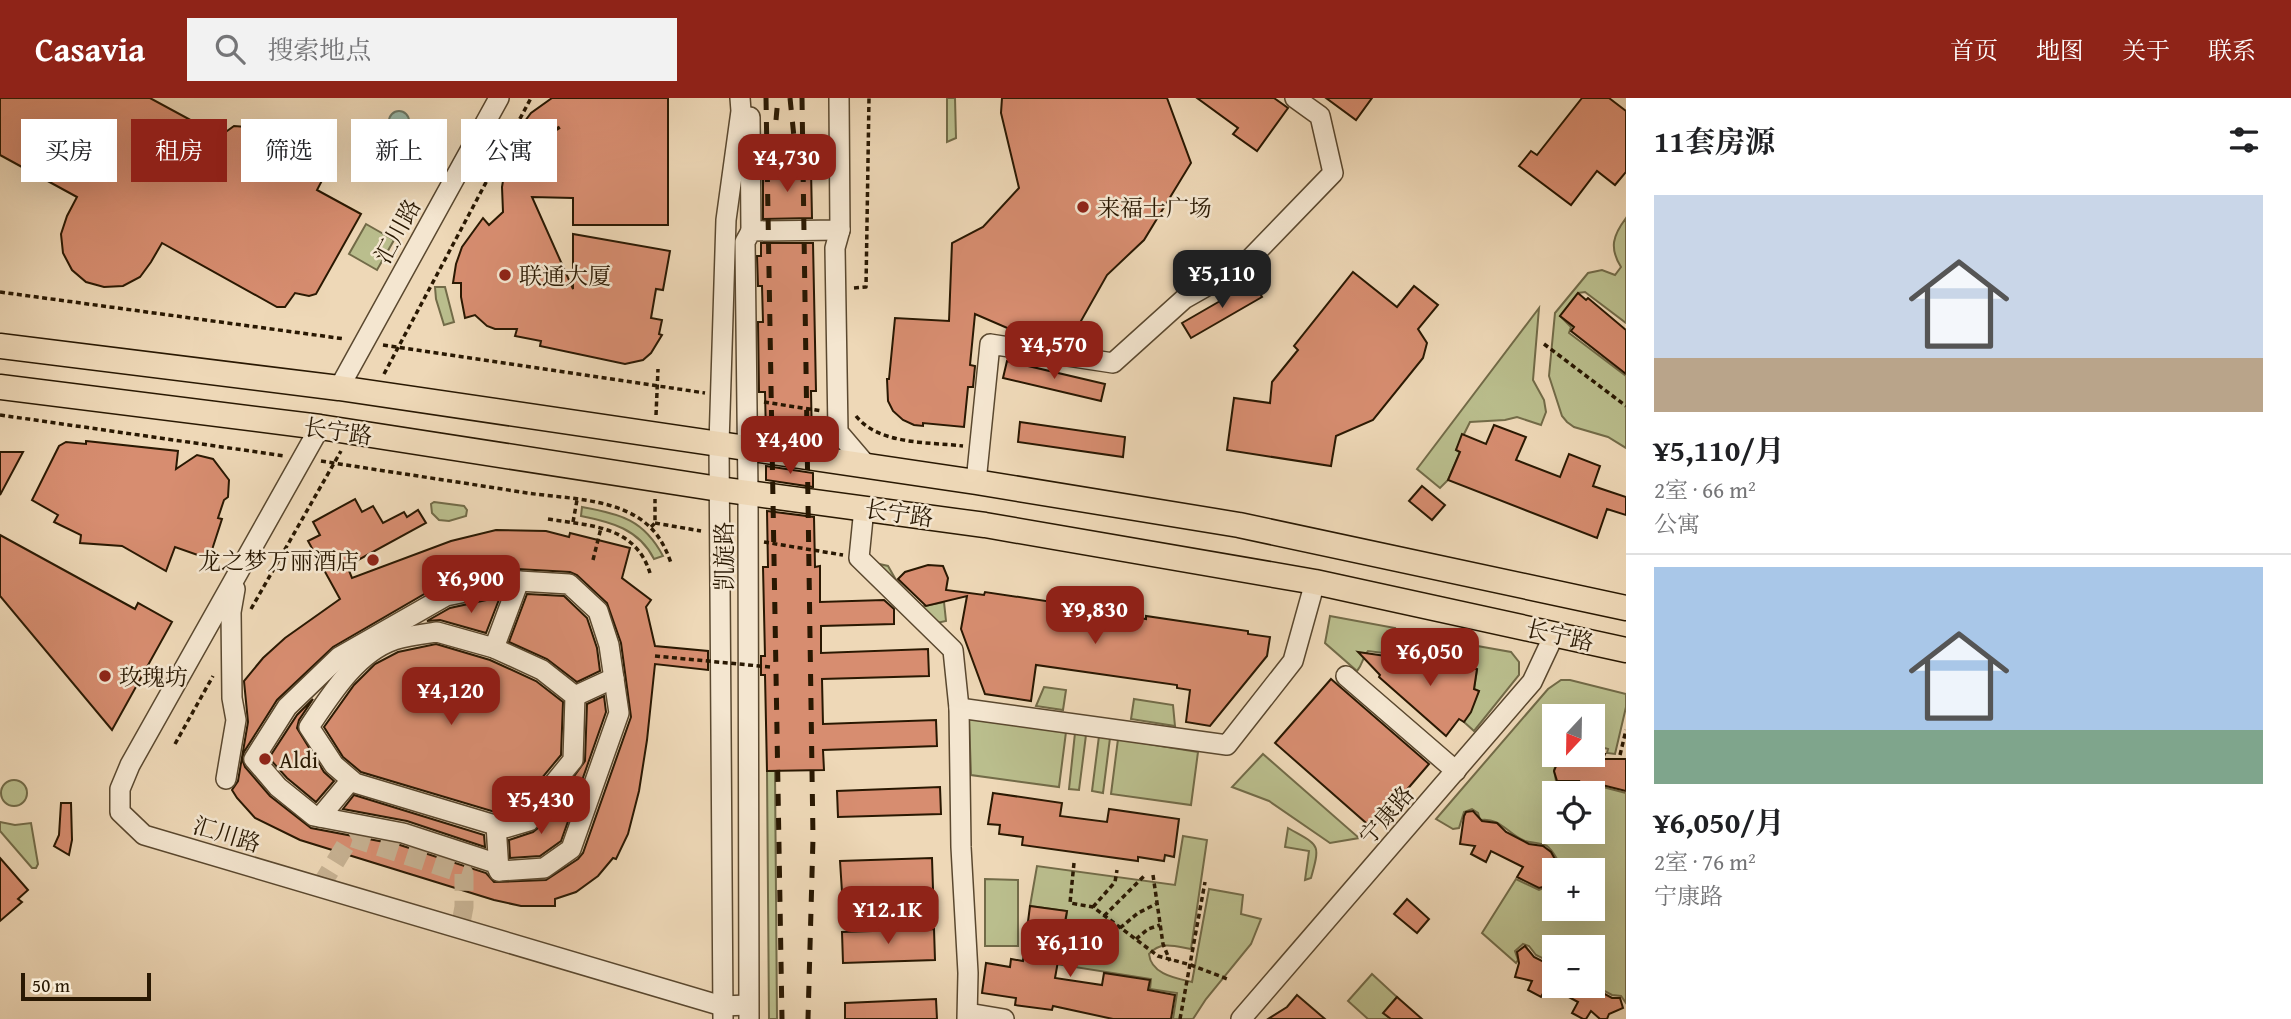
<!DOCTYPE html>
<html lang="zh">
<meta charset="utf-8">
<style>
body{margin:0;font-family:"Gentium Book Plus","Noto Serif SC",serif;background:#f2f2f2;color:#202124;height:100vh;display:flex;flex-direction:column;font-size:26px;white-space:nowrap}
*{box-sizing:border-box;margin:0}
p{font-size:23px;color:#757577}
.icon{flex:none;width:38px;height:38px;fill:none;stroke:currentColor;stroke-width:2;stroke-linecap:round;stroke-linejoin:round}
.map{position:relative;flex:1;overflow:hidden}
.details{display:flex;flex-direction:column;background:#fff;width:665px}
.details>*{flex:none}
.guide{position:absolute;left:21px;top:21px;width:665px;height:63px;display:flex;gap:14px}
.needle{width:46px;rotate:202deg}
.tools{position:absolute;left:1542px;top:606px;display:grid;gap:14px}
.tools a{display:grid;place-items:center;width:63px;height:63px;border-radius:0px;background:#fff;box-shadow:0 7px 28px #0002;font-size:35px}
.scale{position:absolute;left:21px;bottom:18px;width:130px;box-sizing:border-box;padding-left:7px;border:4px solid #291802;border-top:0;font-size:19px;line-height:24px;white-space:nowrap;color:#291802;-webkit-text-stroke:5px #f4e6d0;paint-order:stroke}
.price{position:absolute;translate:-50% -60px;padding:0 16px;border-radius:14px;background:#8f2418;color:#fff;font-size:23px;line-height:46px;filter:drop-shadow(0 2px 4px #0008)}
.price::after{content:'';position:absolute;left:50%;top:42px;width:21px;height:16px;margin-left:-10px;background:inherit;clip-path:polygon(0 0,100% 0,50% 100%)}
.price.active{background:#222;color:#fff}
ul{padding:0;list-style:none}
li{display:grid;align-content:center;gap:14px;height:371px;padding:0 28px}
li+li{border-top:2px solid #e0e0e0}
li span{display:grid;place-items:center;height:217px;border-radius:0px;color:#555}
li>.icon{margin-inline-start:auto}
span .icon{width:126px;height:126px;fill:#fffc;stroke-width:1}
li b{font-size:30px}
h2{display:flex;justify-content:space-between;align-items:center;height:84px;padding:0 28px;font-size:30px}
.chip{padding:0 24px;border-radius:0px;background:#fff;box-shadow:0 7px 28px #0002;font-size:24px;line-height:63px}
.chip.active{background:#8f2418;color:#fff}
header{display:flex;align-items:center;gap:42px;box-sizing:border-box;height:98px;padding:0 35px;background:#8f2418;color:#fff}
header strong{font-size:33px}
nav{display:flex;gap:38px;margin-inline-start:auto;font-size:24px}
.search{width:490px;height:63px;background:#f2f2f2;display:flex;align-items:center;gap:18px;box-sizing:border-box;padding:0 24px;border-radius:0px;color:#757577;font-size:26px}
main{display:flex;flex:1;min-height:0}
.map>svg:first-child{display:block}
</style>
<header>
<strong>Casavia</strong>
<div class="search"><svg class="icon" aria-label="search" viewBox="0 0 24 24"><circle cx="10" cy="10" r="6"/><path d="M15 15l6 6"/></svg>搜索地点</div>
<nav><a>首页</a><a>地图</a><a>关于</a><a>联系</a></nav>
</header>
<main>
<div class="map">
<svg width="1626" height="921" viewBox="0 0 1626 921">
<rect width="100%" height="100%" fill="#eed8b7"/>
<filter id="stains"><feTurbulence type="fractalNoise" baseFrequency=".00286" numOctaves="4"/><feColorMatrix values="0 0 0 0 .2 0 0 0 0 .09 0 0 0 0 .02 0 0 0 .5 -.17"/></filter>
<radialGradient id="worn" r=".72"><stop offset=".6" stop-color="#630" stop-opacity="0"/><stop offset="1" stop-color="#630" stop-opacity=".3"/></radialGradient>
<g fill="#babe8d" stroke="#726b48" stroke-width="2">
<path d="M947,0H955L956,40L947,44Z"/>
<path d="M1626,120V225L1585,194L1578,195L1560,218L1571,229L1569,235L1626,278V350L1608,339L1574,329L1567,324L1562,318L1549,278L1555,215L1588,175L1602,172L1615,177L1621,169C1609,150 1613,137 1626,120Z"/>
<path d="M366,126L394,142L377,172L349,156Z"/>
<path d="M435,189H445L454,224L444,227L436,201Z"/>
<path d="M1539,210L1533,282L1544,302L1546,314L1541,327L1517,319L1505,322L1470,324L1456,352L1460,354L1448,382L1440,390L1417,371Z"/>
<path d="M434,404L464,408L467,412L466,418L449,423L439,422L432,415L431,406Z"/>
<path d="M582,409C621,416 644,422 663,458L654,461C639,431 611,424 581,418Z"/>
<path d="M875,465L888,468L896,482L920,509L944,504L946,523L932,526Z"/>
<path d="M1330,518L1395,530L1391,556L1368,553C1362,560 1363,566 1357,573L1325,545Z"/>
<path d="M1455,544L1511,554L1519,564V577L1474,633L1464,624L1479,593L1474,591L1477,572L1451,568Z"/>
<path d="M1561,582H1570L1626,596V609L1615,656L1607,655L1608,651L1593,647L1592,618H1554V656H1560L1554,672L1556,683L1563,685L1568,680L1577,682L1575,692L1587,695H1554V733H1592L1593,696L1597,697L1599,688L1626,695V905L1621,898L1612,897L1593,887L1592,849H1554V866L1536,857L1529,848L1523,846L1515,853L1518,862L1516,865L1482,835L1516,781L1539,792L1554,786V810H1592V772H1571L1568,763L1557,761C1554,756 1552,752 1547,748C1539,744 1532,745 1525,743C1507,736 1501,719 1480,722L1478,715L1472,711L1464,714L1459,730L1453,731L1436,721L1548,591Z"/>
<path d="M1044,589L1066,592L1063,612L1036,608Z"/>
<path d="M1134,601L1173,607L1175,628L1131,621Z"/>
<path d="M969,621L1066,634L1059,689L971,677Z"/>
<path d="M1075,635L1086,637L1079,692L1069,691Z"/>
<path d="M1099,638L1110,640L1103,695L1092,693Z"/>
<path d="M1118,641L1198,654L1191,707L1111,696Z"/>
<path d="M1263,656L1359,740L1330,745L1269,703L1232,689Z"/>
<path d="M767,673H775L777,921H769Z"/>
<circle cx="14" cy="695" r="13"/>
<path d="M0,724L15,727L31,725L38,766L36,770H32L0,733Z"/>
<path d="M1288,730C1319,748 1321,744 1311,780L1305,782L1309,753L1285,749Z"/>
<path d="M1183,738L1207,742L1191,851C1174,848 1161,843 1149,856C1151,876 1175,880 1192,884L1209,791L1243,797L1241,816L1261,821L1251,846L1206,901L1193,921H1173L1177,895L1150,891L1151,881L1024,861L1026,839L1063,843L1067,813L1030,808L1037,768L1175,787Z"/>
<path d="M985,781L1018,782V848H985Z"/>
<path d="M1372,876L1397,899L1384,915L1390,921H1368L1348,903Z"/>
</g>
<circle fill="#9abaab" stroke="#6d7967" stroke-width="2" cx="399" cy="23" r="10"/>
<g fill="#d78d70" stroke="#291802" stroke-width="2" fill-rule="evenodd">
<path d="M0,0H150L220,38L234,28L247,29L327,73L317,92L361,116L316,196L309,198L295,195L285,209H277L162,145L151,164L140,179L123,188L104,189L86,184L72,172L63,155L61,136L67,118L77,99L0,57Z"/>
<path d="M552,0H668V127H573V100L532,99L573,191V136L670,153L663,192L656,191L651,220L662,222L659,236L662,237L651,255L643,262L625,266L540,248L541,243L515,238L517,231H495L487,228L475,217L465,220L461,199V185H453L456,166L462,149L483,120L489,127L503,114L502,89L508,52L522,27L531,15Z"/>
<path d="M1002,0H1167L1191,65L1144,142L1107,177L1068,246L1026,238L975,216L970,267L975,268L973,289H968L964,329L923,325V328L914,327L903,322L893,313L888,303L887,281H889L895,220L949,223L952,145L983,129L1019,90L1001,15Z"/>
<path d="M1197,0H1274L1288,10L1257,53L1233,36L1238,30Z"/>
<path d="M1326,0H1372L1356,22Z"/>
<path d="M1582,0H1609L1626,13V74L1615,87L1597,73L1571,107L1519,68L1531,53L1537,57Z"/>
<path d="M811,71L812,120L763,121V72Z"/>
<path d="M761,145H813L816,293H811L812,345L766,338L765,294H759L758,224H763L762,188H758L757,158H761Z"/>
<path d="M1353,174L1397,209L1414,188L1438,207L1418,231L1427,245L1423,260L1373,322L1336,338L1331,368L1227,352L1234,300L1270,305L1272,284L1298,252L1294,248Z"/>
<path d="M1253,184L1262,199L1191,240L1182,225Z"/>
<path d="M1578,195L1586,202L1588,200L1626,232V276L1571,233L1574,229L1560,218Z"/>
<path d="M1007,263L1105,286L1101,303L1003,280Z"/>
<path d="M1020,324L1125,339L1123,359L1018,344Z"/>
<path d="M1494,327L1526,339L1516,362L1560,379L1569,356L1600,368L1593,388L1626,399V417L1607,411L1597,440L1448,382L1460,354L1456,352L1462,336L1486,346Z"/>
<path d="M86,343L178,353L176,371L197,357L213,361L229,382L228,399L224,402L218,420L222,421L209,461L175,449L166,473L122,448L80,445L81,437L54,424L58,417L32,402L59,348L66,344L86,346Z"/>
<path d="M0,354H23L0,397Z"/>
<path d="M766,368L813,375V389L766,382Z"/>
<path d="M1422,388L1445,407L1432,422L1409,403Z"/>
<path d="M355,401L362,414L373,408L383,425L404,414L407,419L418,412L426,425L347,468L352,480L451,443L496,432L546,433L569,439L570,435L630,450L622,480L651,502L646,509L655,548L708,553V572L655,566L647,642L639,693L628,736L616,761L613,760L598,778L576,794L555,801V808H521L494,802L300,742L255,720L237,700L232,692L238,683L248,624L244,583L263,560L285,540L340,501L308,443L320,437L313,424ZM517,471L570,474L577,477L607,505L621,545L631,619L583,755L578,761L546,782L494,784L486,775L400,747L311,730L270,698L245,669L242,661L244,654L277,602L333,549L440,487Z"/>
<path d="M767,413L814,419L815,469L820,468V504L884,502L894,511V526L821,528V555L928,551L929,578L822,581L823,626L936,622L937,648L823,652L824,672L767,673L765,577H761V558H765L763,469H768Z"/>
<path d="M0,437L135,511L138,505L172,524L112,632L0,498Z"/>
<path d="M928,467L943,468L948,480L946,492L984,497L985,494L1086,509V512L1146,521V518L1248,533V536L1270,539L1267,558L1210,628L1186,624L1190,592L1177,590V587L1036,567L1031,603L985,596L961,531L967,498L926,508L898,481L905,474Z"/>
<path d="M527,496L564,498L587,520L597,550L600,573L577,584L547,561L509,544Z"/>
<path d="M500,499L486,535L440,522L427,523L450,510Z"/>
<path d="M436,546L490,562L536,583L563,604L561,657L536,687L521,713L505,717L361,674L343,659L324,629L354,587L375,566L398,554Z"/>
<path d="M1358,554L1477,571L1474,591L1479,593L1471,614L1464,624L1459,621L1446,638L1379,579L1380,577Z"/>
<path d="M1331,581L1429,666L1373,731L1275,645Z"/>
<path d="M604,598L606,614L579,691L567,688L585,663L587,606Z"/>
<path d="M313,601L299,622L297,630L324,674L334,683L316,704L287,680L269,660L297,617Z"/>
<path d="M1561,656H1605L1603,661H1626V693L1598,686L1596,696L1577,691L1579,683H1557L1554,673Z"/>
<path d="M940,689L941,716L838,719L837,693Z"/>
<path d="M993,695L1062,705L1060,718L1107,724L1109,711L1179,721L1174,759L1165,757L1164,763L1138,759V763L1022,747L1023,739L999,736L1000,727L988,726Z"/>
<path d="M354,697L484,737L485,749L407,723L343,711Z"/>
<path d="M61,705H71L72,742L69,757L54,748L59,737Z"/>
<path d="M552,709L571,715L561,743L540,758L510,760L509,742L533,734L539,729Z"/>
<path d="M1473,713L1482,723L1497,725L1506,734L1529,746L1543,748L1551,754L1561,772H1554V786L1539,790L1517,779L1523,769L1491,753L1486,764L1471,756L1475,748L1460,746L1464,718L1466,714Z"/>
<path d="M0,760L28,792L18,801L22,804L0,823Z"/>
<path d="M932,760L933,791L842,794L840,763Z"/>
<path d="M1407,801L1429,821L1417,835L1394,816Z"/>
<path d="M1030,808L1067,813L1055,880L1102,887L1104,875L1150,882L1148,892L1175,897L1171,921H1113L1053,908L1052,912L1015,907L1016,900L982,895L986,865L1010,869L1011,861L1023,863Z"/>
<path d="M934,831L935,862L843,865L842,834Z"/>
<path d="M1525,848L1534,859L1554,869V887H1588L1612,900H1620L1623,910L1609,916L1607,921H1600L1591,913L1586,921H1583L1572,915L1578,904L1554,891L1547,888L1541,899L1528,892L1532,883L1515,879L1519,865L1517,854Z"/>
<path d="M1297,897L1325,921H1268L1287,909Z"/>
<path d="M1397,899L1422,921H1391L1383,915Z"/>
<path d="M936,901L937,921H845V905Z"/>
</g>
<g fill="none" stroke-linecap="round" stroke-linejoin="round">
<path stroke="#c7b293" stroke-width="19" stroke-dasharray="19 10" stroke-linecap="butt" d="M320,789L348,743L353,740L464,776V809L460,830"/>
<defs>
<g id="minor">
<path d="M750,19L751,133"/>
<path d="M840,132L835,150L838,334L867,368"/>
<path d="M339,290L499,0"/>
<path d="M320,329L130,667L120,691V714L144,737L722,908L748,907"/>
<path d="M976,384L990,246L1113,265L1184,201L1244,167L1333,75L1320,18L1295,0"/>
<path d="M864,410L859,460L953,552L959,610L961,749L968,875L967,921"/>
<path d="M519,483L569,486L598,513L609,547L619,615L571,751L544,770L499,773L495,765L403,735L314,718L278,689L254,661L287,609L339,559L446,498Z"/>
<path d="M437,534L494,550L542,572L575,598L573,662L546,695L529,723L505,730L355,685L334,667L309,629C330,598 356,555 394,542C407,538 423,536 437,534Z"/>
<path d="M494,550L519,483"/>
<path d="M1346,578L1456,673"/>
<path d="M575,598L614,580"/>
<path d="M959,610L1227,647L1293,563L1315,484"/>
<path d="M226,681L236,622L232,600L231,514L235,491"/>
<path d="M546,695L586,706"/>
<path d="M320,719L351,682"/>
<path d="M496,727L499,773"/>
<path d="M968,915L1004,921"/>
<path d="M723,920L719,346L726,122L741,13L740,0"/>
<path d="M749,921L748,394L745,144L751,133L840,132L839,0"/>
<path d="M1241,921L1532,584L1555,535"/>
</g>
<g id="major">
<path d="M0,248L339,290L976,384L1239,427L1626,510"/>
<path d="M0,289L320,329L719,391L985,427L1315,484L1626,552"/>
</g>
</defs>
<use href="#minor" stroke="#5a482f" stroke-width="22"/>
<use href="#major" stroke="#291802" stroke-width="27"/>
<g stroke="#291802" stroke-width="3.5" stroke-dasharray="5 3.5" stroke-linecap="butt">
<path d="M507,46C527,44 543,40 560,29"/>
<path d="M495,70L537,52L548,55"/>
<path d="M854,190L866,189L869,0"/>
<path d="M0,194L345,241"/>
<path d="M1544,246L1626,308"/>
<path d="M383,247L705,295"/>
<path d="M384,276L531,0"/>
<path d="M764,304L822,313"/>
<path d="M0,317L285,358"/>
<path d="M656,317L658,271"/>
<path d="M856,318C879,347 929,344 963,348"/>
<path d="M321,363C390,374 459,384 527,395C562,400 606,400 637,419C655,430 664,445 671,465"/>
<path d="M548,421C590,428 635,427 650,475"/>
<path d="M573,424L577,402"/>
<path d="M655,425L701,433"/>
<path d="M651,429L655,425V401"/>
<path d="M764,444L843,457"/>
<path d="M593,462L601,430"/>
<path d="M251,511L341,353"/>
<path d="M175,646L213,578"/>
<path d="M1620,657L1626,632"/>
<path d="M1074,765L1070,805L1093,809L1158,858L1191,867L1230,882"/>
<path d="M1153,777L1163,846L1170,863"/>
<path d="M1093,809L1115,784L1117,772"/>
<path d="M1104,818L1146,776"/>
<path d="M1120,830L1138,815L1156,806"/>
<path d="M1136,841L1148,831L1160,827"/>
<path d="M1180,921L1205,784"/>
</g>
<use href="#minor" stroke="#f4e6d0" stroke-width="19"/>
<use href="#major" stroke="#eed8b7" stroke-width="24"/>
<g stroke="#291802" stroke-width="5" stroke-dasharray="12 12" stroke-linecap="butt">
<path d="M766,0L782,921"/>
<path d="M790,0L795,49"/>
<path d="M802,0L813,740L808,921"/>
<path d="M776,22L778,0"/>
</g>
<path stroke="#291802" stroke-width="3.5" stroke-dasharray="5 3.5" stroke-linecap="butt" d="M655,558L770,569"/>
</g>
<g fill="#8f2418" stroke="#f4e6d0" stroke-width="2.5">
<circle cx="1083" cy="109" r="7"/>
<circle cx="505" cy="177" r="7"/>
<circle cx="373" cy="462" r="7"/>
<circle cx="105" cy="578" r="7"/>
<circle cx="265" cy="661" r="7"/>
</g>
<g text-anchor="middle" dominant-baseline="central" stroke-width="5" stroke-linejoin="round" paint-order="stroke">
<g font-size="23" fill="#291802" stroke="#f4e6d0" text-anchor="start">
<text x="1097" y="109">来福士广场</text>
<text x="519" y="177">联通大厦</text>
<text x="359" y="462" text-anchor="end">龙之梦万丽酒店</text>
<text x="119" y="578">玫瑰坊</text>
<text x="279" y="661">Aldi</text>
</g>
<g font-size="23" fill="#291802" stroke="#f4e6d0">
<text transform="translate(397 133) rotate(-61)">汇川路</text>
<text transform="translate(338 333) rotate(8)">长宁路</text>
<text transform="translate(899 415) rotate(8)">长宁路</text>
<text transform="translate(723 458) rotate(-90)">凯旋路</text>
<text transform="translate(1560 537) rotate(13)">长宁路</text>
<text transform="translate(1386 717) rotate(-49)">宁康路</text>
<text transform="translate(227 736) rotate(17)">汇川路</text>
</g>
</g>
<rect width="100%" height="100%" filter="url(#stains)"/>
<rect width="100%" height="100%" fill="url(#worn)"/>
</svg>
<div class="tools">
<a><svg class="needle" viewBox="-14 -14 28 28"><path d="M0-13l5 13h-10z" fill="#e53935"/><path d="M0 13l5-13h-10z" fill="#757577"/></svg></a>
<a><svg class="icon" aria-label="locate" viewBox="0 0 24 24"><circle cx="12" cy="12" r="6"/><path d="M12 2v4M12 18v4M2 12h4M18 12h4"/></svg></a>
<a>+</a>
<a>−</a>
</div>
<div class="scale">50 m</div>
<b class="price" style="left:787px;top:96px">¥4,730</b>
<b class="price active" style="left:1222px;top:212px">¥5,110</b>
<b class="price" style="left:1054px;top:283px">¥4,570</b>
<b class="price" style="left:790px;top:378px">¥4,400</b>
<b class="price" style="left:471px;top:517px">¥6,900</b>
<b class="price" style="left:1095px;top:548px">¥9,830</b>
<b class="price" style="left:1430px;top:590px">¥6,050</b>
<b class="price" style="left:451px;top:629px">¥4,120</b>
<b class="price" style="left:541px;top:738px">¥5,430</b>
<b class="price" style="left:888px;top:848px">¥12.1K</b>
<b class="price" style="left:1070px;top:881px">¥6,110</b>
<div class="guide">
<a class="chip">买房</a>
<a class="chip active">租房</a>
<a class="chip">筛选</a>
<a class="chip">新上</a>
<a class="chip">公寓</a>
</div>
</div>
<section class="details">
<h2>11套房源<svg class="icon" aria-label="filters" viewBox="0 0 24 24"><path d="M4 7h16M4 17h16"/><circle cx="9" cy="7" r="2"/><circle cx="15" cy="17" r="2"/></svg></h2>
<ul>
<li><span style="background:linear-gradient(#c9d6e8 75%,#b9a48a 0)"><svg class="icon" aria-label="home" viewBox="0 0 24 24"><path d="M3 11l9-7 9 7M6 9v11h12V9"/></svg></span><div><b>¥5,110/月</b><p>2室 · 66 m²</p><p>公寓</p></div></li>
<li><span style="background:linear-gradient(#a9c7e8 75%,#7fa58c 0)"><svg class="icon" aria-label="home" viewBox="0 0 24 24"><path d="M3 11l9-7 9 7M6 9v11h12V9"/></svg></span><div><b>¥6,050/月</b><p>2室 · 76 m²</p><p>宁康路</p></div></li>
</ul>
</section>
</main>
